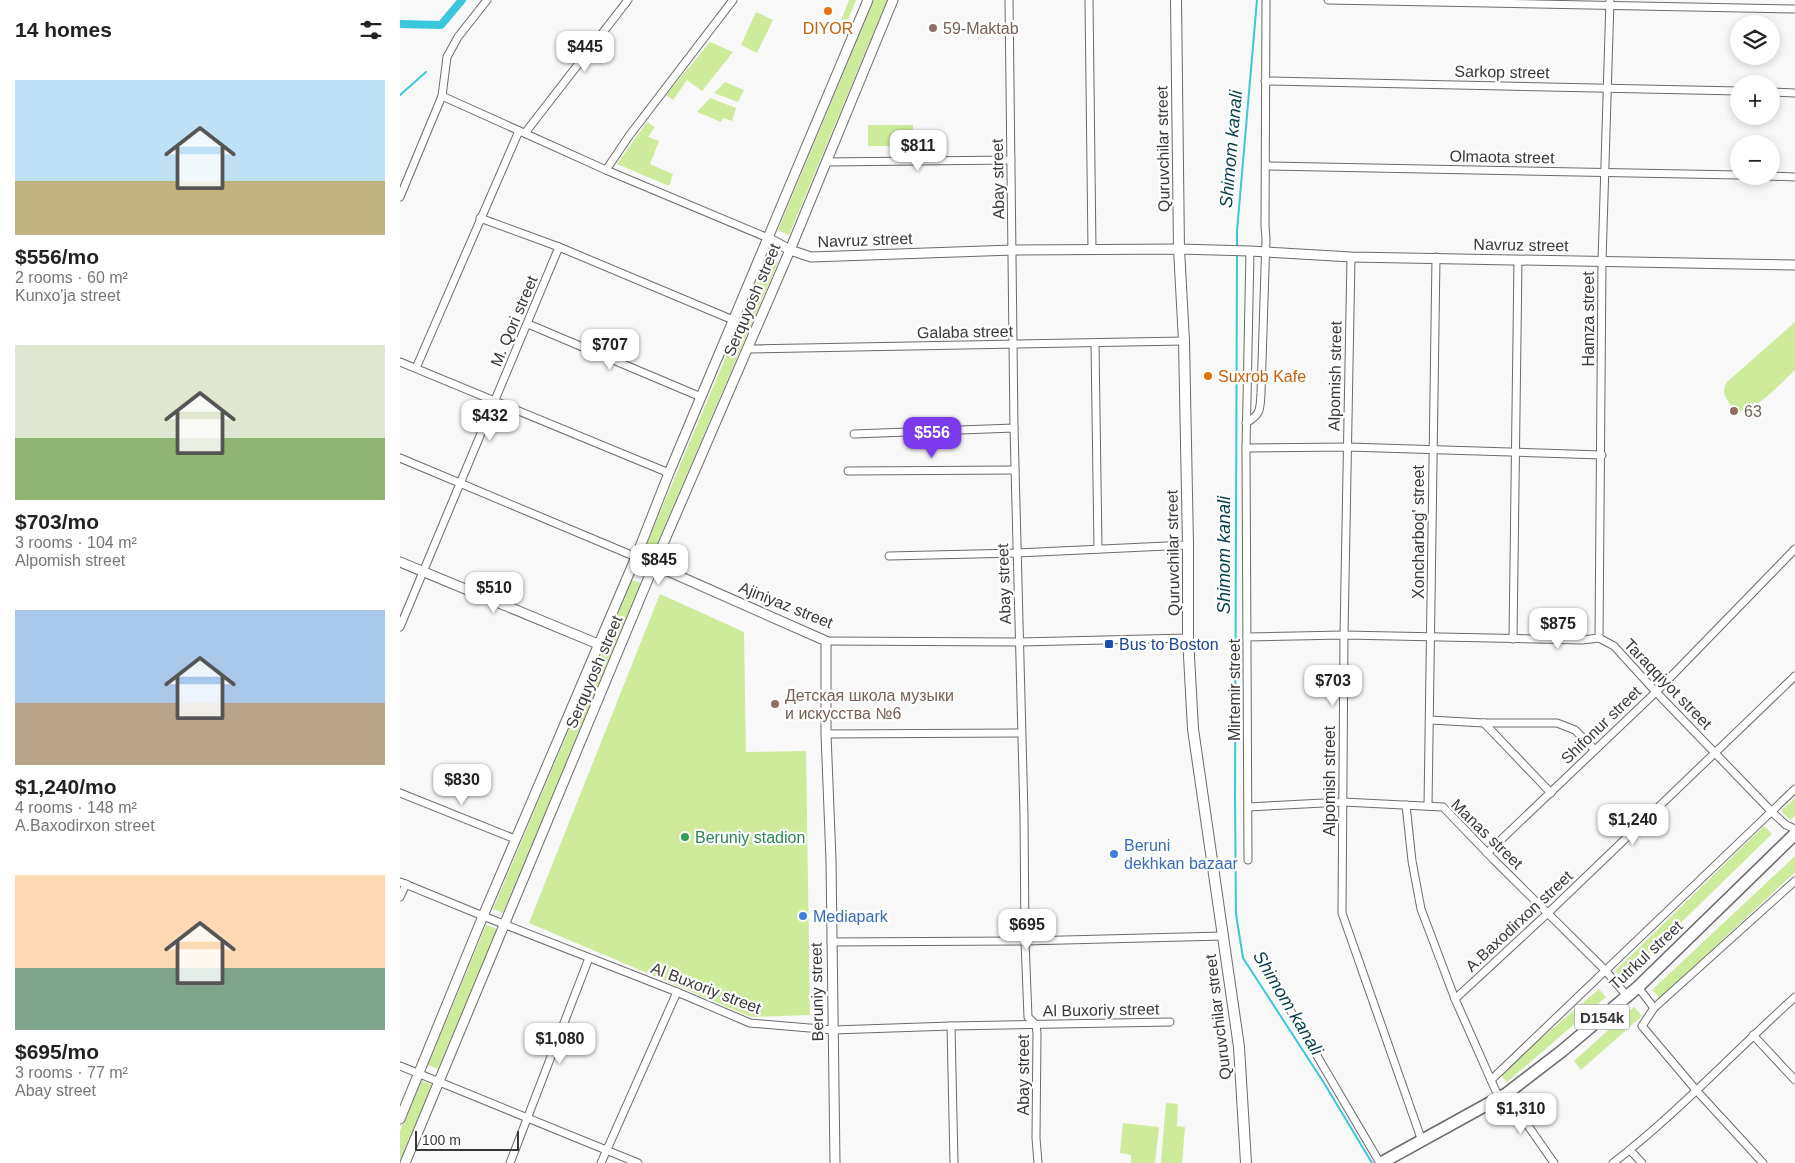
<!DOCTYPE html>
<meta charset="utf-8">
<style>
body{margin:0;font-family:Arial,sans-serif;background:#f2f2f2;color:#222;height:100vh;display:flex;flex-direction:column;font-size:19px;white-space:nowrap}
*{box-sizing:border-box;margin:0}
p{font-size:16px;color:#767676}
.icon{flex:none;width:28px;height:28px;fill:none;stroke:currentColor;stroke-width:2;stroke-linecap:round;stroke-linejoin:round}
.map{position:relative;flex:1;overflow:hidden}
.sheet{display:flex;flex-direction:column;background:#fff;width:400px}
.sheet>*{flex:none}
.tools{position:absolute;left:1330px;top:15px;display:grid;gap:10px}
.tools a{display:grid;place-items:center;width:50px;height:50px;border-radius:50%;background:#fff;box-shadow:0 2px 8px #0003;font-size:25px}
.scale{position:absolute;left:15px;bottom:12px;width:104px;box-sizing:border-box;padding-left:5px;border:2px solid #383839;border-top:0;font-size:14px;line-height:18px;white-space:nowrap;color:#383839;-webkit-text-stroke:4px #fff;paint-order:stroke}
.price{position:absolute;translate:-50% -42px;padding:0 11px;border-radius:10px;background:#fff;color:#222;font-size:16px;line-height:32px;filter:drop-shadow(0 1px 2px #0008)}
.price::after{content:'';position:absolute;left:50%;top:30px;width:15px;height:11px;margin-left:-8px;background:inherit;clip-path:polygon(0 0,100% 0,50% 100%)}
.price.on{background:#7c3aed;color:#fff}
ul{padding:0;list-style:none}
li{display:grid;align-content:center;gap:10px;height:265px;padding:0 15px}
li span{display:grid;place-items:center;height:155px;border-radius:0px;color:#555}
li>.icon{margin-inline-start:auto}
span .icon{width:90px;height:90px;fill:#fffc;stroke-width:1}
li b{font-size:21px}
h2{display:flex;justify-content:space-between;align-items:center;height:60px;padding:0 15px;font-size:21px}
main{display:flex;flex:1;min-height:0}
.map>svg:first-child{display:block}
</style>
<main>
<section class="sheet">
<h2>14 homes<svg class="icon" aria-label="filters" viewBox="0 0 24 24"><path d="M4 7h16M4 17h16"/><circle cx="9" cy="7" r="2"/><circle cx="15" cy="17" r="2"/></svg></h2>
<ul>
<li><span style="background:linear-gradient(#bfe0f5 65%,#c2b280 0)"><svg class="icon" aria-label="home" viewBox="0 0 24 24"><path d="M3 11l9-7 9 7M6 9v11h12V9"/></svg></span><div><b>$556/mo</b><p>2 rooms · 60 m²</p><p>Kunxo'ja street</p></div></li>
<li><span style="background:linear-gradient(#dfe7d0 60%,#8fb573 0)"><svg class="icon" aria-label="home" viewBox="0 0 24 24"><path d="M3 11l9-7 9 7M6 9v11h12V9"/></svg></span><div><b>$703/mo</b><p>3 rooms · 104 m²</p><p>Alpomish street</p></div></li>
<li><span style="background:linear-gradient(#a9c7e8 60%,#b9a48a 0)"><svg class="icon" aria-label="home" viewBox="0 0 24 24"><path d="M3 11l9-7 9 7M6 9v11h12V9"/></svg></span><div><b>$1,240/mo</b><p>4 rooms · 148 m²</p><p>A.Baxodirxon street</p></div></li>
<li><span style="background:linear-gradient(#ffd9b3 60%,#7fa58c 0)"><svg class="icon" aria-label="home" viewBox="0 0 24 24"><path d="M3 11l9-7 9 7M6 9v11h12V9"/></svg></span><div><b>$695/mo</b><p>3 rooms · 77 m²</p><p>Abay street</p></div></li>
</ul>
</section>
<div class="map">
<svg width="1395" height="1163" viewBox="0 0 1395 1163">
<rect width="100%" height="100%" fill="#f8f8f9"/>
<g fill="#cdeb9b">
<path d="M449,0H456L442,34L440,35L437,31Z"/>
<path d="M474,0H487L389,235L378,230Z"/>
<path d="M356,12L373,20L357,53L341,45Z"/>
<path d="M310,42L333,52L302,91L287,80L273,100L266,95Z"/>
<path d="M325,82L344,90L338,102L314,93Z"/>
<path d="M310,98L336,108L332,121L323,118L321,122L297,112Z"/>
<path d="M247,122L255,127L248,137L259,141L250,164L273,174L269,186L217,164Z"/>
<rect x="468" y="125" width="45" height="21"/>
<path d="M368,257L378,262L254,551L245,548Z"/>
<path d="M1395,322V370C1384,380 1353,414 1339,411C1334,410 1330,404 1327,400C1323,394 1323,388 1327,382Z"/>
<path d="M232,580L241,583L103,913L93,909Z"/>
<path d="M260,594L344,632L346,752L406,751L410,1015L351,1017L129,923Z"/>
<path d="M1395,798V816L1390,820L1381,811Z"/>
<path d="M1364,826L1372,834L1223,979L1215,971Z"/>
<path d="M1395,856V872L1260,998L1252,990Z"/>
<path d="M86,925L97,929L38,1069L28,1065Z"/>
<path d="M1199,989L1206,997L1107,1082L1100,1074Z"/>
<path d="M1234,1007L1242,1016L1181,1070L1174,1061Z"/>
<path d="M21,1080L32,1085L0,1162V1131Z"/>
<path d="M766,1103L778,1104L777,1126L785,1127L782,1163H761Z"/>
<path d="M723,1123L759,1127L755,1163H731V1155L720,1153Z"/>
</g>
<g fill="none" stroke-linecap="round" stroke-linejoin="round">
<g stroke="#39c7dd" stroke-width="2">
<path d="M0,95L26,72"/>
<path d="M837,247V231L857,0"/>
<path d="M837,254L835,799L836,914L843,958L924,1083L972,1163"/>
</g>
<path stroke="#39c7dd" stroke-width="8" d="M0,24L41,25L62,0"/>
<defs>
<g id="minor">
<path d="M609,0L614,428L624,815L625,941L628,1017L636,1025L637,1033L636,1138L638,1163"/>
<path d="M689,0L692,250"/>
<path d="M928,0L1395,9"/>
<path d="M865,81L1339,91"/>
<path d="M1371,92L1395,93"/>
<path d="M42,96L206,170L368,238"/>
<path d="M125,133L228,0"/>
<path d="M426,162L611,160"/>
<path d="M866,166L1339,175"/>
<path d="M206,170L229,136L333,0"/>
<path d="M1368,176L1395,177"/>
<path d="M0,197L42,96L47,57L58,37L87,0"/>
<path d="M80,218L159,247L333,320"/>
<path d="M951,257L944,635L942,913L1022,1141"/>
<path d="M128,324L301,397"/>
<path d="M695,343L698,549"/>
<path d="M348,349L784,341"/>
<path d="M0,362L269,473"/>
<path d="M16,368L119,131"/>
<path d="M846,423C861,414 860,410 861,393L866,238L865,226L866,0"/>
<path d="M454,434L614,428"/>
<path d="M846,448L948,447L1202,455"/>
<path d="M0,458L236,557"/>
<path d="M448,471L615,470"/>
<path d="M489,556L617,553L788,545"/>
<path d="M0,627L159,247"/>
<path d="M847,637L944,635L1182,640L1199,638L1214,646L1256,692L1372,812L1386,825L1395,829"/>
<path d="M1199,638L1202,262L1210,0"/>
<path d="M1113,639L1118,260"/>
<path d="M426,641L620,642L788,638"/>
<path d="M1030,720L1084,723H1157L1175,730L1195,750"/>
<path d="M1084,723L1151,793"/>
<path d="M426,734L621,733"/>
<path d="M0,793L115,839"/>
<path d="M1006,805L1012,861L1021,909L1055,999L1099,1098"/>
<path d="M1028,806L1036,257"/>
<path d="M848,807L943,802L1043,807L1093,859L1206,971L1227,996"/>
<path d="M1087,853L1256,692L1395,549"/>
<path d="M848,860L846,448L850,251"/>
<path d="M0,882L83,916L277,992L350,1023L433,1030L551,1026L770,1022"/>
<path d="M0,897L6,884"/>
<path d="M431,942L625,941L823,936"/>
<path d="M1238,987L1254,1008L1242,1026L1296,1090L1363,1163"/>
<path d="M879,991L980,1163"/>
<path d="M1055,999L1148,913L1395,676"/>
<path d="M1254,1008L1395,881"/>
<path d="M551,1026L554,1163"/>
<path d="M1353,1035L1395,1080"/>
<path d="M0,1066L238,1163"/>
<path d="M1091,1080L1395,789"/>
<path d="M1106,1094L1154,1163"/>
<path d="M1230,1150L1242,1163"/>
<path d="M110,1163L189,958"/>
<path d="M201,1163L277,992"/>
<path d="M1213,1163C1278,1113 1334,1052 1395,997"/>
</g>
<g id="tertiary">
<path d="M368,238L390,250L411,257L613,250L779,249L850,251L951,257L1395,265"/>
<path d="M236,557L426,641V734L431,860L435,1163"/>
<path d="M0,562L198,644"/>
<path d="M0,1119L83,916L236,557L269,473L468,0"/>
<path d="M5,1163L254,565L390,250L493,0"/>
</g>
<path id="secondary" d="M776,0L779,249L784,341L788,545V638L793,729L839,1047L846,1163"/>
<path id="primary" d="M981,1163L1106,1094L1162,1051L1238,987L1395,834"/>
</defs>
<use href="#minor" stroke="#6b6b6d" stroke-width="9"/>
<use href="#tertiary" stroke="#6b6b6d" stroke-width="11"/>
<use href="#secondary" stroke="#6b6b6d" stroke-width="12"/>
<use href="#primary" stroke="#6b6b6d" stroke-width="14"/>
<use href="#minor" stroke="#fff" stroke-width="7"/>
<use href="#tertiary" stroke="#fff" stroke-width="9"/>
<use href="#secondary" stroke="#fff" stroke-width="10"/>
<use href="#primary" stroke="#fff" stroke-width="11"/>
</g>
<g fill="#e8710a" stroke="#fff" stroke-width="2">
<circle cx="428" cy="11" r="5"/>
<circle cx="808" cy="376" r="5"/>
</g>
<g fill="#8d6e63" stroke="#fff" stroke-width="2">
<circle cx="533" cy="28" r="5"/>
<circle cx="1334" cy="411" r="5"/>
<circle cx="375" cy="704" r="5"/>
</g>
<rect fill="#1a4fb4" stroke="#fff" stroke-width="2" x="704" y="639" width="10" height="10" rx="2.5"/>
<circle fill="#2e9e5b" stroke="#fff" stroke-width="2" cx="285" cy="837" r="5"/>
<g fill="#3f7fe0" stroke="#fff" stroke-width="2">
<circle cx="714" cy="854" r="5"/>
<circle cx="403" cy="916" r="5"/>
</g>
<g text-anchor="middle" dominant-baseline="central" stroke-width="4.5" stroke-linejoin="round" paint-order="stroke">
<rect fill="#fff" stroke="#747474" stroke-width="1" x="1174.5" y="1004.5" width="55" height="25" rx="4"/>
<g font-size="15" font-weight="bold" fill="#383839">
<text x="1202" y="1017">D154k</text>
</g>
<g font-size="16" fill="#c56008" stroke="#fff">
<text x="428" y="28">DIYOR</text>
<text x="818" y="376" text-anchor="start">Suxrob Kafe</text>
</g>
<g font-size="16" fill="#785e54" stroke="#fff" text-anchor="start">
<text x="543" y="28">59-Maktab</text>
<text x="1344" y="411">63</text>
<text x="385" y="695">Детская школа музыки<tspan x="385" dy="18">и искусства №6</tspan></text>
</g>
<g font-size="16" fill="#383839" stroke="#fff">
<text transform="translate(1102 72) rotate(1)">Sarkop street</text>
<text transform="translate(763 149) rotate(-91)">Quruvchilar street</text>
<text transform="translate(1102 157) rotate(1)">Olmaota street</text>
<text transform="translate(598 179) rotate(-91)">Abay street</text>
<text transform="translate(465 240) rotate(-2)">Navruz street</text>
<text transform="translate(1121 245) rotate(1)">Navruz street</text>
<text transform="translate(352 300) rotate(-67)">Serquyosh street</text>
<text transform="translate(1188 319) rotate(-90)">Hamza street</text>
<text transform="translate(114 321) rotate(-67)">M. Qori street</text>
<text transform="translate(565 332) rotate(-1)">Galaba street</text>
<text transform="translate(935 376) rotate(-89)">Alpomish street</text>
<text transform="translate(1018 532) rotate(-90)">Xoncharbog' street</text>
<text transform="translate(773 553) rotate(-91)">Quruvchilar street</text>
<text transform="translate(604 584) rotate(-92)">Abay street</text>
<text transform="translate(386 605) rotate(22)">Ajiniyaz street</text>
<text transform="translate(194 672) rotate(-67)">Serquyosh street</text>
<text transform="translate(1268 684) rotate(46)">Taraqqiyot street</text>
<text transform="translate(834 690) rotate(-90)">Mirtemir street</text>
<text transform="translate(1201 725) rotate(-44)">Shifonur street</text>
<text transform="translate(929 781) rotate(-90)">Alpomish street</text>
<text transform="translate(1087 834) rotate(44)">Manas street</text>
<text transform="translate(1119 921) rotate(-43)">A.Baxodirxon street</text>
<text transform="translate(1246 955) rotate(-43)">Tutrkul street</text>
<text transform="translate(306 988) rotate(21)">Al Buxoriy street</text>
<text transform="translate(417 992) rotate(-91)">Beruniy street</text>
<text transform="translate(701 1010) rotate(-1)">Al Buxoriy street</text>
<text transform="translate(818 1017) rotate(-97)">Quruvchilar street</text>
<text transform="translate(623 1075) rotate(-90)">Abay street</text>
</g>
<g font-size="16" fill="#164399" stroke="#fff" text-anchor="start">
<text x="719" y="644">Bus to Boston</text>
</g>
<g font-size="16" fill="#27864d" stroke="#fff" text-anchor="start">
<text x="295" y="837">Beruniy stadion</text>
</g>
<g font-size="16" fill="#366cbe" stroke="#fff" text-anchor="start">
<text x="724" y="845">Beruni<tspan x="724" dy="18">dekhkan bazaar</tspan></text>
<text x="413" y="916">Mediapark</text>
</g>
<g font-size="18" font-style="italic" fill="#003f48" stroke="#fff">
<text transform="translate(831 149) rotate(-85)">Shimom kanali</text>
<text transform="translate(824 555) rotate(-90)">Shimom kanali</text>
<text transform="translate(888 1003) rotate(59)">Shimom kanali</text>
</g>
</g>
</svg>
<div class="tools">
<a><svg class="icon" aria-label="layers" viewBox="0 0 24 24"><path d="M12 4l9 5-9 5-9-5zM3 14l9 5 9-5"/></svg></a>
<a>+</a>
<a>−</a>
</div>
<div class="scale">100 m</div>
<b class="price" style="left:185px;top:73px">$445</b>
<b class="price" style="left:518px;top:172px">$811</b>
<b class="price" style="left:210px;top:371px">$707</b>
<b class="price" style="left:90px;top:442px">$432</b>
<b class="price on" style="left:532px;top:459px">$556</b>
<b class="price" style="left:259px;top:586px">$845</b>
<b class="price" style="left:94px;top:614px">$510</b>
<b class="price" style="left:1158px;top:650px">$875</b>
<b class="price" style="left:933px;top:707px">$703</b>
<b class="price" style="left:62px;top:806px">$830</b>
<b class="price" style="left:1233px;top:846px">$1,240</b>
<b class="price" style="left:627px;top:951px">$695</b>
<b class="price" style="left:160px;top:1065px">$1,080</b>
<b class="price" style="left:1121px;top:1135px">$1,310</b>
</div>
</main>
